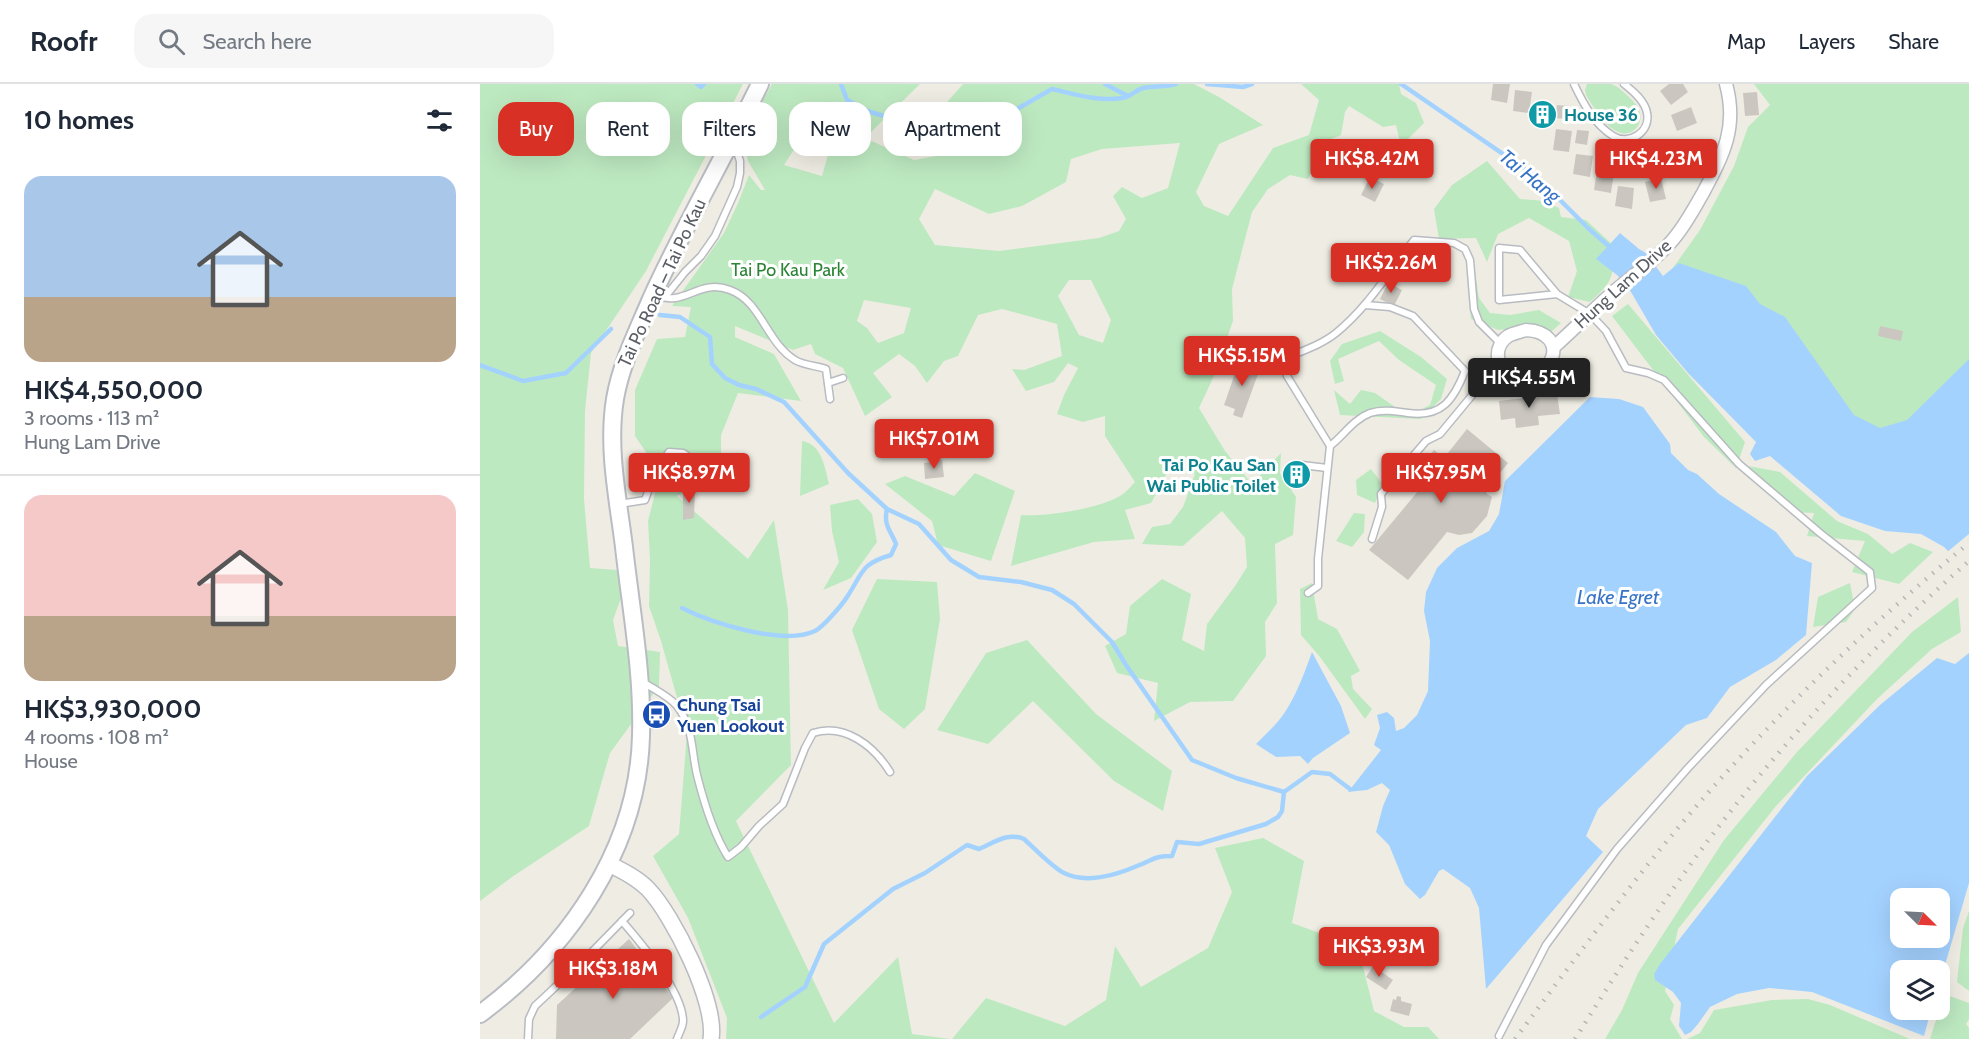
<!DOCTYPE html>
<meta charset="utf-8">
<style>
body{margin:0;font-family:Cabin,sans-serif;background:#f6f6f7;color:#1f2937;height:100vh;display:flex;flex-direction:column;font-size:22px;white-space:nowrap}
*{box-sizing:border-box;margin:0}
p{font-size:20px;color:#747a83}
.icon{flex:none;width:33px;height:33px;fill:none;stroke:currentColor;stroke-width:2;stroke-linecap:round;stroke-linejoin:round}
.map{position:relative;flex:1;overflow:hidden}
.panel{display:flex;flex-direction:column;background:#fff;width:480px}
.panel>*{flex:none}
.guide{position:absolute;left:18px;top:18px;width:570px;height:54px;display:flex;gap:12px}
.needle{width:39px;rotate:114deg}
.tools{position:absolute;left:1410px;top:804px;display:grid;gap:12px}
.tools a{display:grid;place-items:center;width:60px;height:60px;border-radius:12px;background:#fff;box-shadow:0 6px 24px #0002;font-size:30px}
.price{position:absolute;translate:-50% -51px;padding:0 14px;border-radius:6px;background:#d93025;color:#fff;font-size:20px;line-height:39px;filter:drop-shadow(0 2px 3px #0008)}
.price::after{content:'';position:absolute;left:50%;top:36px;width:18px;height:14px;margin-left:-9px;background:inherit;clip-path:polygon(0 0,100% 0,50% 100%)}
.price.active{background:#222;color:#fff}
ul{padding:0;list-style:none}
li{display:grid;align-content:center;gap:12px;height:318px;padding:0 24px}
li+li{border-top:2px solid #e0e1e3}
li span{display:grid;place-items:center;height:186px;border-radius:18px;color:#555}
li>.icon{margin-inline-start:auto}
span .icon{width:108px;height:108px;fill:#fffc;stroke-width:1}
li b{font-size:26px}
h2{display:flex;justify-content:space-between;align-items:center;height:72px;padding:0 24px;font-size:26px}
.tag{padding:0 21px;border-radius:18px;background:#fff;box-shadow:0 6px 24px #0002;font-size:21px;line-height:54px}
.tag.active{background:#d93025;color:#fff}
header{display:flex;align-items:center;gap:36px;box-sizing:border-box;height:84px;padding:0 30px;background:#fff;border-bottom:2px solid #e0e1e3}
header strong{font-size:28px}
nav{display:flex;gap:33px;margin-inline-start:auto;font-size:21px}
.search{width:420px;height:54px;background:#f6f6f7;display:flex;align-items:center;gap:15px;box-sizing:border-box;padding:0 21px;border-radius:18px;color:#747a83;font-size:22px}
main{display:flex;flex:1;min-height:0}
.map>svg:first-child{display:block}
</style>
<header>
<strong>Roofr</strong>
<div class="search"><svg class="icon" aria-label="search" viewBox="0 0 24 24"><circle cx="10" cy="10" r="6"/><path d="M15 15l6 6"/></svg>Search here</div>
<nav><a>Map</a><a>Layers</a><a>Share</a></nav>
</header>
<main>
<section class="panel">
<h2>10 homes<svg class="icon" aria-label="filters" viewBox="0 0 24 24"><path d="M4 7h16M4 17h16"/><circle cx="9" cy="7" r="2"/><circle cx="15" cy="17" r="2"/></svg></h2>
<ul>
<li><span style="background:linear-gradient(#a9c7e8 65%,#b9a48a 0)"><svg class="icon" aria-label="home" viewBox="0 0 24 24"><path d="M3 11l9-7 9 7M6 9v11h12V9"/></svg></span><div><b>HK$4,550,000</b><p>3 rooms · 113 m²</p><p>Hung Lam Drive</p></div></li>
<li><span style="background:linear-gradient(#f6c9c9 65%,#b9a48a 0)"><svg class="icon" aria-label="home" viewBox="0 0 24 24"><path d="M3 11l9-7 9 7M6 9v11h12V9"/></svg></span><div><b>HK$3,930,000</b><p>4 rooms · 108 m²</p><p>House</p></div></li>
</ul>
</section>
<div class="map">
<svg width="1489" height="955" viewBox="0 0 1489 955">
<rect width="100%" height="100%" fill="#efede3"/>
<g fill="#bde9c0" fill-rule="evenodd">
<path d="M0,0H263L166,187L111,269L105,327L104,415L110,484L151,487L133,536L138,562L180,568L179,602L130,669L109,742L32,793L0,817Z"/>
<path d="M292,0H440L385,54L418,69L408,55L410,49L416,46L426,49L436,59L434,70L423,71L434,76L467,70H495L485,43L461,25L483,0H714L739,13L783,41L739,60L716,108L724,122L748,132L793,64L829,51L839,16L821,0H919L921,10L936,19L944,39L921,62L916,41L903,43L869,22L865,28L861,51L846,57L828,95L810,91L788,105L772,128L752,205L753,237L733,294L719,324L745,367L772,400L801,369L800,389L816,413L813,451L795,460L797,519L785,538L786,572L753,617L710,618L674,637L678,599L637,589L625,562L646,550L650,522L682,495L711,510L702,556L724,567L727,540L755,502L767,483L765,454L742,427L703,462L662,460L672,443L690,440L703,423L715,390L689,385L671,419L645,426L655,455L614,458L531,482L541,431C565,433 617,425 638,413C645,410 650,403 655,398L625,352V332L603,338L577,330L584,311L598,284L588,279L574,298L546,307L532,285L544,286L582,272L577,240L522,225L498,231L478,272L464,277L447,299L435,282L419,270L393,289L412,313L385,332L363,284L335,270L331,260L313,266L255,242V253L294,270L321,317L258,309L241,351V384L197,412L268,475L294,436L308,526L311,681L256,737L354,939L418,873L432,950L471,955H246L247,934L208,834L173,772L199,750L207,649L181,557L169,522L170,476L168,437L180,389L155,352V306L177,255L205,253L211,223L192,222L244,149L258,119L269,91L281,106H285L268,77L262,54ZM322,53L351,60L342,92L304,81ZM700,59L688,104L662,114L642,103L633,112L646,135L639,147L619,154L519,167L455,161L439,135L455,105L509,130L542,122L586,98L591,75L622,65ZM589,196H611L631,236L623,259L599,251L578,212ZM384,216L431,224L424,249L398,259L387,244L377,237Z"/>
<path d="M1107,0C1114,0 1124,0 1131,0C1138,2 1145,9 1150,14C1154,18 1159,23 1160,29C1163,40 1153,52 1141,49C1126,45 1114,24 1106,11L1105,6Z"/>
<path d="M1274,0H1489V402L1469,405L1185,195L1220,146L1254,82L1268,43L1290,21Z"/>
<path d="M1007,77L1040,115L1065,117L1079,124L1081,133L1106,136L1134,162C1133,193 1134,197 1110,218L1088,213L1097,187L1089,157L1049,134L1018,150L1007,178L996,154L959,155L954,125L972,101Z"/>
<path d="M995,187L999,214L1010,229L1030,231L1059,226L1081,239L1071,248L1052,242L1018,246L991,235L987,190Z"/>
<path d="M1148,220L1265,358L1256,384L1224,353L1132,232Z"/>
<path d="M900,247L941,273L967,295L961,315L941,335L860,331L854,306L870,320L881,306L895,309L928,332L950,321L956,301L919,276L899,257L858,275L864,297L855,300L850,277L862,260Z"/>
<path d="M322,357C342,360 345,384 349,400L320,412Z"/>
<path d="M1269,382L1300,388L1357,437L1388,450L1412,470L1430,459L1453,468L1419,500L1372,488L1385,457L1327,452L1334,429L1310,428Z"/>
<path d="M891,385L903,401L895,419L877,411L876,396Z"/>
<path d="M495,389L535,407L511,477L458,461L452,437L405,400L425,392L474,412Z"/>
<path d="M378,415L392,430L397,458L371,494L343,506L359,478L352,447L350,421Z"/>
<path d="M874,429L885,430L884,448L872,463L856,457Z"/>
<path d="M397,495L457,498L460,535L445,625L424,645L399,625L372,546Z"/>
<path d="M832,499L838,535L857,545L880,587L871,592L873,605L892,625L885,635L840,573L821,551L820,505Z"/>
<path d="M1370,499L1375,525L1366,538L1333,543L1338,513Z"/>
<path d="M1478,513L1481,548L1452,565L1397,615L1296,722L1198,845L1185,907L1194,921L1190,935L1202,955H1125L1142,926L1158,889L1244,756L1317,668L1432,548Z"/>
<path d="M547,556L616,630L692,687L683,727L634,697L553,617L508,660L457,646L506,569Z"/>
<path d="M783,754L824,777L812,839L878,863L894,927L924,943H948L959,955H472L506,914L585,942L626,916L635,862L661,903L728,864L752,808L735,764Z"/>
<path d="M1489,827V907L1477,898L1483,844Z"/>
<path d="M1464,910L1489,919V935L1486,940L1489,944V955H1450Z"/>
<path d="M1328,915L1350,921L1430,955H1207L1220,949L1234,926L1292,916Z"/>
</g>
<g fill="#a4d2ff" fill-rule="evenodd">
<path d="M1140,149L1159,165L1166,169L1183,192L1199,179L1266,202L1280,220L1305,233L1374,331L1400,344L1427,336L1489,275V488L1464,463L1441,450L1405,447L1361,432L1290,372L1275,377L1270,370L1276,358L1208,289L1176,251L1151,208L1137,191L1116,175Z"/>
<path d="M1110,313L1139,315L1163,323L1190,360L1191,369L1208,386L1217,390L1239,410L1296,448L1315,472L1332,479L1326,551L1296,576L1250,603L1227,634L1206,641L1118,725L1106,752L1123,768L1006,905L999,824L990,804L963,785L959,787L945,811L940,815L925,800L909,761L896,748L903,722L910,706L902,699L887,706L868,708L901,666L894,661L900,644L897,631L907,628L914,634L916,647L924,644L937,631L948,607L950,557L944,527L946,508L957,484L977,464L1009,447L1019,430L1025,397Z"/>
<path d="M832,568L861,622L870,649L833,674L828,680L820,672L796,673L776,660C782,654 787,649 793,643C812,624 823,593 832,568Z"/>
<path d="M1489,569V799L1460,898V886H1420V926H1451L1444,952L1332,908L1289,904L1257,910L1230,923L1218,940L1211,948L1205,951L1199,942L1201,919L1193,908L1175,896L1174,890L1180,880L1327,692L1400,621L1457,574L1475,580ZM1420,814H1460V854H1420Z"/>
</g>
<path fill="#efede3" d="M1489,450V488L1487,490L1466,469Z"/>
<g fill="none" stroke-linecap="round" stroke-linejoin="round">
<g stroke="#a4d2ff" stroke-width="4.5">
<path d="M217,0L221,3L224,0"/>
<path d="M361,0L367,16L390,28L472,51L517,39L532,28L572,5C594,10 619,18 642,14C650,13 656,6 663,4C675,1 685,4 696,0"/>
<path d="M625,0L648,12"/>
<path d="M727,0L763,3L772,0"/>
<path d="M921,0L1058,94L1109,145L1131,164"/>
<path d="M180,231L200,233L230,253L232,280L245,294L259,301L276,305L304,318L368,389L407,425L439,440L471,476L499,493L541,498L572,506L594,520L632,558L646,581L712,676L756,694L804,708L832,688L850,690L870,705"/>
<path d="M0,281L43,297L86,289L131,245"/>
<path d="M202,524C232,539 303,562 335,547C343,543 362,521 367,513C383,489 380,480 411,471L416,460C411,447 403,441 407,425"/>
<path d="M281,933L325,903L344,860L413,805L445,789L487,761L499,765C515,758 528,748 544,755C554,764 573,784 584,789C606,800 636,791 657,782C674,776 673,772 692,772L697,758L719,760L786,740L798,733L802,727L804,708"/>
</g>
</g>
<g fill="#cbc7c0">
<path d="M1013,0H1030L1027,19L1011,16Z"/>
<path d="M1189,0H1203L1208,8L1191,21L1180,7Z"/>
<path d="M1035,6L1052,8L1049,29L1033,27Z"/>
<path d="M1277,8L1279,31L1265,32L1263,9Z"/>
<path d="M1056,20L1072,22L1070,43L1053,40Z"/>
<path d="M1077,21L1089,22L1087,35L1075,34Z"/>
<path d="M1211,23L1217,39L1197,47L1191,31Z"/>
<path d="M1076,45L1092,47L1089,68L1073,66Z"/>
<path d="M1097,46L1109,47L1107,61L1095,59Z"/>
<path d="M1195,59L1210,74L1198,86L1183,71Z"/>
<path d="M1117,62L1129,64L1128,77L1116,76Z"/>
<path d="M1096,70L1113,72L1110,93L1093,90Z"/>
<path d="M1117,86L1134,88L1131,109L1114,106Z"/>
<path d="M890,93L904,100L895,118L881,111Z"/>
<path d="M1181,94L1186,115L1170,118L1165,98Z"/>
<path d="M1138,102L1154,104L1152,125L1135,122Z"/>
<path d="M908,199L922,206L914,222L900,215Z"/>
<path d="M1400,242L1423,247L1421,257L1398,252Z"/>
<path d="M760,275L781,282L762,334L753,331L755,325L744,321Z"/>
<path d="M1077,310L1080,330L1058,332L1059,341L1036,344L1035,334L1021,336L1019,317Z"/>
<path d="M987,345L1028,379L1015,395L1011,390L1004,399L1007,410L1012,413L1007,432L992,449L979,451L967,448L928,496L889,466L939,406L928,397L954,366L964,374Z"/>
<path d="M462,376L464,393L445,395L444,379Z"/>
<path d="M818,382L822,399L816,401L812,383Z"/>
<path d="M203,404L215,405L214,434L203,436Z"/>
<path d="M149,855L193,914L150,955H76L77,921Z"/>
<path d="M893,882L913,896L906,906L886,893Z"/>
<path d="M917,912L921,913V917L932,920L929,932L910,927L913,915L916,916Z"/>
</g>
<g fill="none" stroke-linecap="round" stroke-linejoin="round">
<defs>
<g id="service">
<path d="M1094,0C1103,19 1114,40 1133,52C1149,62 1171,48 1167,29C1165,17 1153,7 1144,0"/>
<path d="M175,211C205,224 218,194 250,206C281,217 286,258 315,276C323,281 337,282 346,285L350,315"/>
<path d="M185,213L205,188L221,172L235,152L257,103L260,89V77L254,59"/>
<path d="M348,299L363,294"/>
<path d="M850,362L807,292L805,274C822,267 841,261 856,249C887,224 909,188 934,156L974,159L985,165L990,176L994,225L999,238L1021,260"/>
<path d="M822,381L847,384"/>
<path d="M139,420L165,416L175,388L189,368L203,369L222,382V399"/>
<path d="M892,455L902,423L901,410L946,357L960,350L1018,280"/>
<path d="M828,509L838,502V475L850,362C863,352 874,335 890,329C902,325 915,327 928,329C962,334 974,315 985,287L933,232L910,223L885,221"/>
<path d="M163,598C173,605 189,612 197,622C214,644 211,666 217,691C224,719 233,749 248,773L261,763L279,742L303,720L325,664L333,649C365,639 394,662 410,688"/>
<path d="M142,837C161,859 203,908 203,937C203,943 199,949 197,955"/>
<path d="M1019,952L1066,861L1137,765L1208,684L1286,601L1392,504L1390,488L1340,449L1259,380L1184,296L1168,289L1146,284L1126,247L1110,230L1077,210L1040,166L1019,164V216L1077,210"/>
<path d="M48,955L49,935L55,922L103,877L150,829"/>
</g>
<g id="minor">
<path d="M1046,246C1092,248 1075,302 1031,288C1014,283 1014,262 1028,252C1034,249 1040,248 1046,246Z"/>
<path d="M1074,263C1093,246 1112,227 1131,210C1151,193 1173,178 1190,159C1204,144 1213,126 1223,109C1243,71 1258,44 1246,0"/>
</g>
<path id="tertiary" d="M129,780C143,787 157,794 168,805C193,831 237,919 231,955"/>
<path id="secondary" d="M0,930C88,865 158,765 161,652C163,589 151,526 144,463C138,415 127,364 135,315C141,280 157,248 171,215C204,142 245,72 280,0"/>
</defs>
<use href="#service" stroke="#b8bbc1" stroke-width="9"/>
<use href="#minor" stroke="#b8bbc1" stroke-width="15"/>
<use href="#tertiary" stroke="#b8bbc1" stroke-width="18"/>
<use href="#secondary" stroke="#b9bcc3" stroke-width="20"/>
<use href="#service" stroke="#fff" stroke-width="6"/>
<use href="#minor" stroke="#fff" stroke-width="12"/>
<use href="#tertiary" stroke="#fff" stroke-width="15"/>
<use href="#secondary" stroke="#fff" stroke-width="16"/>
<g stroke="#b5b6b6" stroke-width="4.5" stroke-dasharray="1.5 8" stroke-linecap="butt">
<path d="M1035,955C1095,875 1154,794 1220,718C1302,624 1393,538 1489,459"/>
<path d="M1095,955C1135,891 1176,827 1221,766C1299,661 1390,564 1489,477"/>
</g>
</g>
<defs>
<symbol id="building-disc" viewBox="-11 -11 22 22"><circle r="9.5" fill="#0f9aa8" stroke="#fff"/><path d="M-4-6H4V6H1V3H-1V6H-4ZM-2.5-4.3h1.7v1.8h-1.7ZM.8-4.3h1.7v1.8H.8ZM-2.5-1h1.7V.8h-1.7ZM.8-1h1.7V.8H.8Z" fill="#fff"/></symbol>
<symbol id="bus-disc" viewBox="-11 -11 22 22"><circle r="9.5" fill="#1a4fb4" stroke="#fff"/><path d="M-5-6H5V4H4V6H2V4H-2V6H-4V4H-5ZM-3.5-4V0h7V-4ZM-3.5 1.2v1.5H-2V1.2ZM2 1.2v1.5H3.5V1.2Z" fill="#fff"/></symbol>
</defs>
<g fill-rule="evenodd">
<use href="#building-disc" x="1046" y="14" width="33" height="33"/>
<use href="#building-disc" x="800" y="374" width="33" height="33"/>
<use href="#bus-disc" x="160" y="614" width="33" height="33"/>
</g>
<g text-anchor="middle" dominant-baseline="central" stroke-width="6" stroke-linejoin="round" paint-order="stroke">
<g font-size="18" font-weight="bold" fill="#0d838f" stroke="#fff" text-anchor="start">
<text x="1084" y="31">House 36</text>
<text x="796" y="381" text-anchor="end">Tai Po Kau San<tspan x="796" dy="21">Wai Public Toilet</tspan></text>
</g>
<g font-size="18" fill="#2c8435" stroke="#fff">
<text x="308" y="186">Tai Po Kau Park</text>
</g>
<g font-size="18" fill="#5b5f65" stroke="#fff">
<text transform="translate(182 199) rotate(-65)">Tai Po Road – Tai Po Kau</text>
<text transform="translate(1143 200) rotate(-42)">Hung Lam Drive</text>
</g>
<g font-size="18" font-weight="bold" fill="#164399" stroke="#fff" text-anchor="start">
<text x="197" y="621">Chung Tsai<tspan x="197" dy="21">Yuen Lookout</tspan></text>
</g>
<g font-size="20" font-style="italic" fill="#3874c5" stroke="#fff">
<text transform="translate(1050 92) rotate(39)">Tai Hang</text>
<text x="1138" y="513">Lake Egret</text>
</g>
</g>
</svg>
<div class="tools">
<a><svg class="needle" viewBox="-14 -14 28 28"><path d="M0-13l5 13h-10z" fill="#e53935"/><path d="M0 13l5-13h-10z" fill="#747a83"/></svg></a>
<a><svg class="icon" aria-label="layers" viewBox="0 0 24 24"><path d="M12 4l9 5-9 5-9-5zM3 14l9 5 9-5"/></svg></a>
</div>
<b class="price" style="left:892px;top:106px">HK$8.42M</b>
<b class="price" style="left:1176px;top:106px">HK$4.23M</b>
<b class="price" style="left:911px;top:210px">HK$2.26M</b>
<b class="price" style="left:762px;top:303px">HK$5.15M</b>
<b class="price active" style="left:1049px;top:325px">HK$4.55M</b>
<b class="price" style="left:454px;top:386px">HK$7.01M</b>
<b class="price" style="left:209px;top:420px">HK$8.97M</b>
<b class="price" style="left:961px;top:420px">HK$7.95M</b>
<b class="price" style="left:899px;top:894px">HK$3.93M</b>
<b class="price" style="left:133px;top:916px">HK$3.18M</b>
<div class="guide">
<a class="tag active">Buy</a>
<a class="tag">Rent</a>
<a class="tag">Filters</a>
<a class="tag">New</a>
<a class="tag">Apartment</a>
</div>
</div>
</main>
